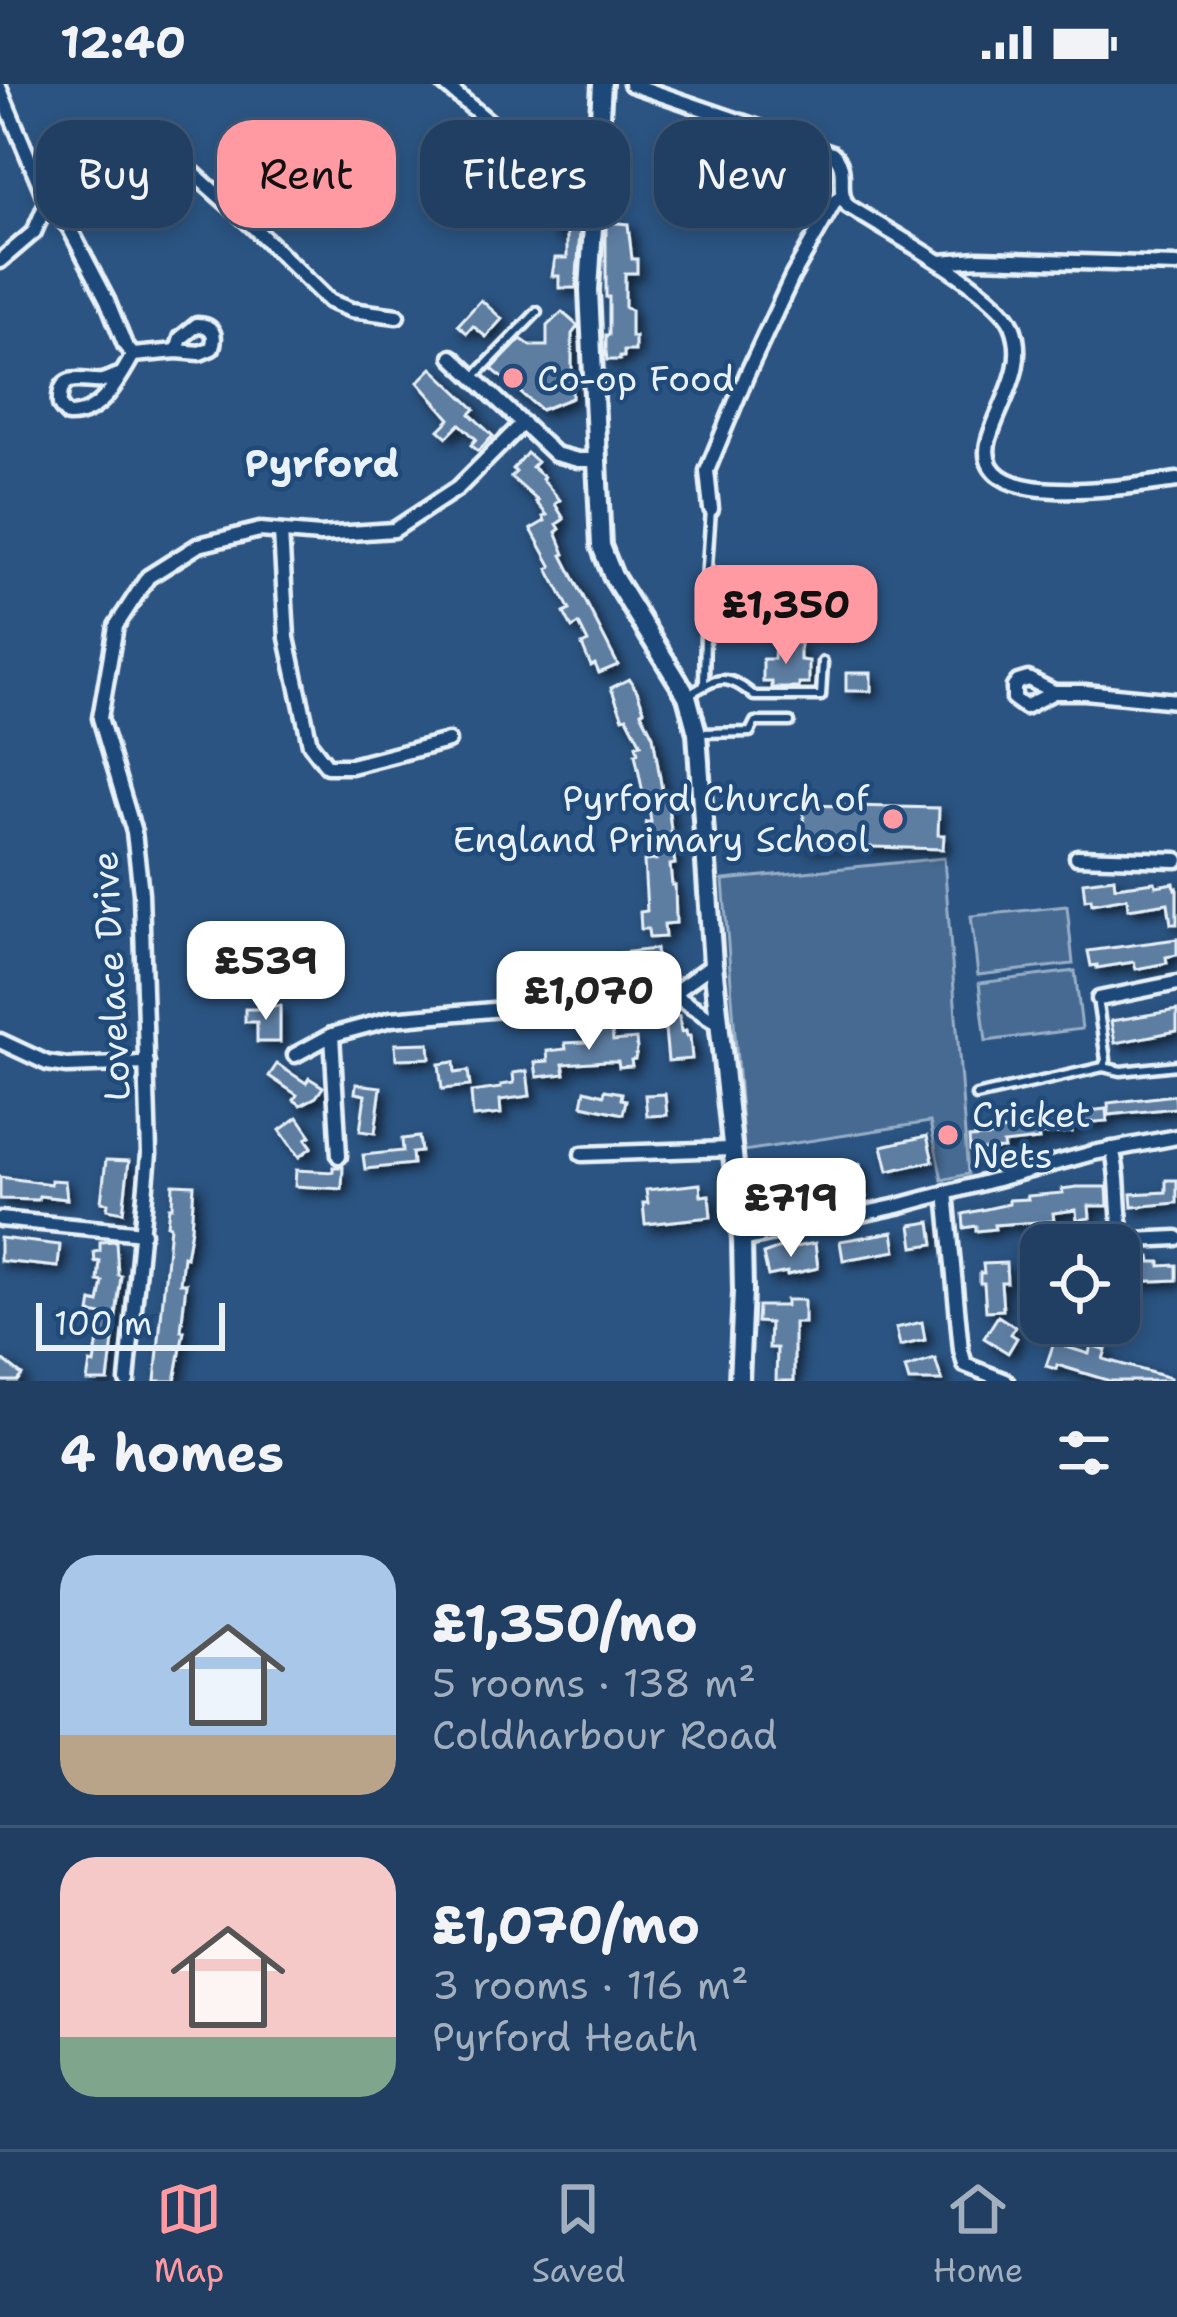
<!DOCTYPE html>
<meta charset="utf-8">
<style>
body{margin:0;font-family:"Shantell Sans",sans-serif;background:#284668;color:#f1f3f6;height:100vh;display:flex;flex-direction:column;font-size:45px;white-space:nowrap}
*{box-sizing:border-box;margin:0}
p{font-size:39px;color:#a2afbe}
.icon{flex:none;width:66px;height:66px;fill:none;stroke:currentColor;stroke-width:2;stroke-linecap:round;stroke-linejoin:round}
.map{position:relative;height:1297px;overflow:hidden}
.drawer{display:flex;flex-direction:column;background:#203f62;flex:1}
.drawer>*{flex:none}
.top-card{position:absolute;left:36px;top:36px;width:1107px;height:108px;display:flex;gap:24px}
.fabs{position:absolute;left:1020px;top:1140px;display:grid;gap:24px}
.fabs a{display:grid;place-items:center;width:120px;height:120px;border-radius:24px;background:#203f62;box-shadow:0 6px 18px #0003,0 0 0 3px #3d5877;font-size:60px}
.scale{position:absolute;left:36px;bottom:30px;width:189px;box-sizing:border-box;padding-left:12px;border:6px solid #e8f1f8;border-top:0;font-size:33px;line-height:42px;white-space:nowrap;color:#e8f1f8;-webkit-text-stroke:9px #1f4a7a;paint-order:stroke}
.price{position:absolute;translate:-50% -102px;padding:0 27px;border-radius:24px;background:#fff;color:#222;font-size:39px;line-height:78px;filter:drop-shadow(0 3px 6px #0008)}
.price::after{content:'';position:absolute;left:50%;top:72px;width:36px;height:27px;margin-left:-18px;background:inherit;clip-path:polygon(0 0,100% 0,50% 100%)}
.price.selected{background:#ff9aa2;color:#111}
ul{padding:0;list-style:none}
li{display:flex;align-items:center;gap:36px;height:300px;padding:0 60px}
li+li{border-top:3px solid #3d5877}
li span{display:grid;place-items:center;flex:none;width:336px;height:240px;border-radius:36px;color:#555}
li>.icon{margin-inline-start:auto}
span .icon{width:144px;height:144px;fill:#fffc;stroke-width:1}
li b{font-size:51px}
h2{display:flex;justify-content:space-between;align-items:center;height:144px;padding:0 60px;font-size:51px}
.pill{padding:0 42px;border-radius:36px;background:#203f62;box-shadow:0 6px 18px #0003,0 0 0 3px #3d5877;font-size:42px;line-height:108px}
.pill.selected{background:#ff9aa2;color:#111}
.status{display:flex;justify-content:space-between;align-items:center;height:84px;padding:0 60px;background:#203f62;direction:ltr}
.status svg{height:33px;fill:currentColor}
.tab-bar{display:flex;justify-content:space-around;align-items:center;height:168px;border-top:3px solid #3d5877;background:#203f62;font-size:33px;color:#a2afbe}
.tab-bar a{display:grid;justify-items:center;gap:6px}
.tab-bar .selected{color:#ff9aa2}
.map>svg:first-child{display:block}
</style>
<div class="status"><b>12:40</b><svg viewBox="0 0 49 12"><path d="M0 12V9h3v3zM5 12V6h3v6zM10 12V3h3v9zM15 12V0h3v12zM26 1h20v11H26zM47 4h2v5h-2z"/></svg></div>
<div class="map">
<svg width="1177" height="1297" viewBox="0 0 1177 1297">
<defs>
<filter id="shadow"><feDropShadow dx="5.5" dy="5.5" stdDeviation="6" flood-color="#0009"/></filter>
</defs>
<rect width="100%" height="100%" fill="#2b5482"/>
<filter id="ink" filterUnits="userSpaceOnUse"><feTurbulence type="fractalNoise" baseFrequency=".00833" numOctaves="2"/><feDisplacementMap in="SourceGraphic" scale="24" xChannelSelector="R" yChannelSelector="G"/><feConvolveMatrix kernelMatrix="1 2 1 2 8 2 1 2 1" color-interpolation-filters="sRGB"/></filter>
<g filter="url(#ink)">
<g fill="#476b93" stroke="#98aec6" stroke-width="3">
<path d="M944,774L968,1090L942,1096L930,1038L744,1067L723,796Z"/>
<path d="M1067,822L1073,880L978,891L971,832Z"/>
<path d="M1075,887L1082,945L986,957L979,899Z"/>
</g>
<g fill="#5d7da1" stroke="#e8f1f8" stroke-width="3" filter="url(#shadow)">
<path d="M566,134H581L576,204H559V192H552L555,174H567V148H553V138H566Z"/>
<path d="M606,138L628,140L632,175H637V189H625V224L631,226V253H635V267H624V273H620V276H607L606,267V251H609V213H606Z"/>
<path d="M481,216L502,235L486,253L473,242L467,249L458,241Z"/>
<path d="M562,228L578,242L572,250V314L541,326L492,285L521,255L531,262H547V242Z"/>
<path d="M432,284L475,325L470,330L493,352L478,367L471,361L476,355L460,340L447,353L439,346L450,335L418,298Z"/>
<path d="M527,369L537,378L532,383L544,393L542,395L560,416L555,420L564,435L557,440L560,445L556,448L565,470L562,471L618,581L599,589L595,580L591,582L582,561L588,558L579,540L572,544L564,529L570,526L548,485L552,483L531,445L545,437L543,433L547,431L536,418L538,417L511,393L516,388L513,385Z"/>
<path d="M775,559H800V576L809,577V600H799V604H772V598H763V575H774Z"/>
<rect x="846" y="589" width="25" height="18"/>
<path d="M629,595L637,607L644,626L641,628L653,652L663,712H666L669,729L675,780L670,781L672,801H675L676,839L664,840L665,853L649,854L648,845H641L640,828L647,827L644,777L656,776L654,755H648L646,738H651L647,708L643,709L635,670L638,669L636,661L641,660L627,633L623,634L611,604Z"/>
<path d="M804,721L939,724L938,751H944L943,765L803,761Z"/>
<path d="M1114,794L1115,803L1155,798L1156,802L1174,799L1175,805L1177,804V840H1171L1168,819L1128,825L1127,814L1092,820L1091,815L1085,816L1083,798Z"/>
<path d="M1177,855V871L1166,873L1167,879L1136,885L1134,878L1097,884V881L1091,882L1088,867Z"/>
<path d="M656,865L658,887L623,891L620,869Z"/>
<path d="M258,922H280V958H257V938H245V925H258Z"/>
<path d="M1177,926V947L1115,959L1111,937Z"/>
<path d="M679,932L681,948L686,947L687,952H690L692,975L668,977L665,945L661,946L660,934Z"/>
<path d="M598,945V947L612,946L613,957L636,955L637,966L635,975L631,976L632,982L619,983L618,977H605L563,980L565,990L537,993L535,978L548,977L547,967L566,965L565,959L586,958L585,946Z"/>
<path d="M429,959L430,974L396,975L395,960Z"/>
<path d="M454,978L455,989L468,987L470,1002L442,1005L439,980Z"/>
<path d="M277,980L306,999L309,994L323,1003L316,1013L301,1021L294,1016L297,1011L269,992Z"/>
<path d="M527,987L530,1012L500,1016L501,1030L473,1033L471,1008L501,1004V1001L514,999L513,989Z"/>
<path d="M356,1000L381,1003L375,1049L360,1047L365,1011L355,1009Z"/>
<path d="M585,1006L604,1011L605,1006L622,1009L621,1015L626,1016L623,1030L582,1021Z"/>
<path d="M665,1010L667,1031L647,1032L645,1011Z"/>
<path d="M1175,1011L1176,1024L1109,1031L1108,1019Z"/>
<path d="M1106,1025L1107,1037L1071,1040L1072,1048L1038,1051L1039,1056L1003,1060L1004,1065L970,1067L969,1054L998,1052V1047L1026,1044V1041L1055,1037V1031Z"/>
<path d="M298,1033L311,1052L306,1055L312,1063L299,1073L280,1046Z"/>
<path d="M927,1052L933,1077L888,1087L882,1062Z"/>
<path d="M419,1053L421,1068L412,1069L413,1080L365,1085L363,1071L403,1067L402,1055Z"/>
<path d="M106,1076L129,1077L123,1128L107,1125L108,1119L101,1118Z"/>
<path d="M860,1080L866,1113L782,1129L776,1096Z"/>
<path d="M333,1083H343L342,1105L295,1102L296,1086L333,1088Z"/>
<path d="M0,1093L51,1100V1096L65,1097L67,1115L39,1112L38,1116L0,1115Z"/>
<path d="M1166,1096H1177V1119L1132,1123L1131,1110L1166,1108Z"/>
<path d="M173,1100L194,1101L191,1144L186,1173L183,1172L180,1199H186L181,1247H184L175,1297H155L170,1142L167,1141L169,1123H172Z"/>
<path d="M700,1100L701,1112L709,1111L711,1133L645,1140L643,1119H648L646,1106Z"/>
<path d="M1077,1103H1107L1108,1122H1089L1090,1134L1077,1136L1076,1126L1053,1129L1054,1137L994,1141L995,1145L976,1147V1142L964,1144L963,1130L1009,1120V1116L1028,1115L1027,1112L1063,1109L1062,1105Z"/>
<path d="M931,1138L934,1160L914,1163L911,1141Z"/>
<path d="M893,1148L896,1167L843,1176L840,1157Z"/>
<path d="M0,1154L60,1161L58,1183L0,1177Z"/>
<path d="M116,1157L118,1191L121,1192L108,1297H87L90,1279L94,1280L102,1231L90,1229L92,1217L99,1219L103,1198L98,1197L100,1177L95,1178L94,1168L100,1167V1158Z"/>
<path d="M794,1159L795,1163L815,1159L818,1184L787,1191V1188L768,1192L763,1170Z"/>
<path d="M1150,1173L1151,1178H1160V1182L1177,1181V1196L1129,1198L1128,1174Z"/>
<path d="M1006,1179L1007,1198H1001L1003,1226L986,1227L984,1199H980V1189H984L983,1180Z"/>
<path d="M786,1216H804V1239H794V1297H776L777,1264H769L770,1239L757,1238L758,1222H786Z"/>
<path d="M998,1232L1015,1243L1011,1250L1017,1254L1008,1269L984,1254Z"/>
<path d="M922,1238L925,1256L900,1262L896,1244Z"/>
<path d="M1055,1255L1067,1258L1066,1263L1089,1270L1091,1261L1106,1266L1103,1275L1170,1294V1297H1110L1057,1281L1056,1285L1046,1282Z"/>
<path d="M0,1274L22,1291L17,1297H0Z"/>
<path d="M935,1275L942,1297H909L905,1284Z"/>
</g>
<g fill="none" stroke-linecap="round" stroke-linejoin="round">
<defs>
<g id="lane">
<path d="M476,291L537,228"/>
<path d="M704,601L706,497L711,425"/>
<path d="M688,611C717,594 726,588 754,612H821L823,578"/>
<path d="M701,649L750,648L755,638H790"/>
<path d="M1103,983L1121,987L1177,981"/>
<path d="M976,1012L1103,983L1106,976L1098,921L1099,915"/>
</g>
<g id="street">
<path d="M444,0L593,125"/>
<path d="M631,0L832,69C851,85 834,104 848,122C884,145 997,206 1012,241C1029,282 1000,317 989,355C967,432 1140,401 1177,396"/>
<path d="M0,5L47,118L69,143L107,216L125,261L133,271L177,267L200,269L212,264C217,250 212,241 197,241L181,254L177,267"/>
<path d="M0,177L34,148L47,118L73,95L169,75L192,88L249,139L329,217L351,226L397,232"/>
<path d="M940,178L978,175L1177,181"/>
<path d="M452,273L555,370L578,376H597"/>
<path d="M122,290C115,292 109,295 102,297C86,299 62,287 60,313C59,324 61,323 68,331C100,332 119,296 133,271"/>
<path d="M711,425L707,387L747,290L792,193L835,117L842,111"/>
<path d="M281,448L287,554L310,660L327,682H351L448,657"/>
<path d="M1054,608L1025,623L1014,615V603L1018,598L1028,595L1054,608H1085L1177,617"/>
<path d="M1077,773L1177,776"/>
<path d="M672,910L718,939"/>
<path d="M1099,915L1177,899"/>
<path d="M332,951L339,1072"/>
<path d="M0,957L47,979L67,982L147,979"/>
<path d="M295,971L332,951L391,935L672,910L713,880"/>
<path d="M1112,1065C1121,1094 1115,1124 1123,1153L1134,1156L1177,1154"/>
<path d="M582,1070L731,1065"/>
<path d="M946,1108L961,1266L965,1281L1006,1297"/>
<path d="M0,1135L143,1149"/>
<path d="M742,1156L898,1122L1093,1069L1177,1053"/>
<path d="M127,1297L149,1070L141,809L134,748L100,634L116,542L148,493L199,461L260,446L320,451L394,446L458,404L523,339"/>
</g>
<path id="secondary" d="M602,0L589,206L601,462L613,492L687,612L697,649L713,880L742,1156L743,1207L739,1297"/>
</defs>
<use href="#lane" stroke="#e8f1f8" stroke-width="15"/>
<use href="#street" stroke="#e8f1f8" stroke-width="21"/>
<use href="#secondary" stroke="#e8f1f8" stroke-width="26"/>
<use href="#lane" stroke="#1f4a7a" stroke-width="6"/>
<use href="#street" stroke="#1f4a7a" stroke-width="12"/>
<use href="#secondary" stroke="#1f4a7a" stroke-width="16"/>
</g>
</g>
<g fill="#ff9aa2" stroke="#1f4a7a" stroke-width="4.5">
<circle cx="513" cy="294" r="12"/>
<circle cx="893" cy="735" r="12"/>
<circle cx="948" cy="1051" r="12"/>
</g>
<g text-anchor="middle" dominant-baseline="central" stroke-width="9" stroke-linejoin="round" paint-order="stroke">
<g font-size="36" fill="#e8f1f8" stroke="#1f4a7a" text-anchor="start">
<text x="537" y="294">Co-op Food</text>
<text x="869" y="714" text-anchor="end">Pyrford Church of<tspan x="869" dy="41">England Primary School</tspan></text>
<text x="972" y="1030">Cricket<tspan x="972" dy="41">Nets</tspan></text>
</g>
<g font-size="36" fill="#e8f1f8" stroke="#1f4a7a">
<text transform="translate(111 892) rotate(-93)">Lovelace Drive</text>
</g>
<g font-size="39" font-weight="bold" fill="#e8f1f8" stroke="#1f4a7a">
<text x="322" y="379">Pyrford</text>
</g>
</g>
</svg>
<div class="fabs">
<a><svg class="icon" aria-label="locate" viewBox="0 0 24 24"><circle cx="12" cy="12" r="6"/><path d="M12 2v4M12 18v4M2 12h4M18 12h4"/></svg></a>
</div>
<div class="scale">100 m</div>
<b class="price selected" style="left:786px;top:583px">£1,350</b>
<b class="price" style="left:266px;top:939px">£539</b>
<b class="price" style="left:589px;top:969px">£1,070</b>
<b class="price" style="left:791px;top:1176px">£719</b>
<div class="top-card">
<a class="pill">Buy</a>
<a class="pill selected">Rent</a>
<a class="pill">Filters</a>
<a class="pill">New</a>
</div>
</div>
<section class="drawer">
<h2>4 homes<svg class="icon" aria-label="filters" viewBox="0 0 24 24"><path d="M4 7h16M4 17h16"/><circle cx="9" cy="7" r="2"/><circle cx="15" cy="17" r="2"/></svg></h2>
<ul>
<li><span style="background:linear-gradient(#a9c7e8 75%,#b9a48a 0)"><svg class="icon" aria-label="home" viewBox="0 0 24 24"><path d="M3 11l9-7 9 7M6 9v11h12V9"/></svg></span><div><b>£1,350/mo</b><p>5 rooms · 138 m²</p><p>Coldharbour Road</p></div></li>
<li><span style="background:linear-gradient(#f6c9c9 75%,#7fa58c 0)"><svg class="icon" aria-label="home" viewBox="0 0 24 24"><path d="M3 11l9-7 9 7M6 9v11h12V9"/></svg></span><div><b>£1,070/mo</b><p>3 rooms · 116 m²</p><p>Pyrford Heath</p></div></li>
</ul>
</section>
<nav class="tab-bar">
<a class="selected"><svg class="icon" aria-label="map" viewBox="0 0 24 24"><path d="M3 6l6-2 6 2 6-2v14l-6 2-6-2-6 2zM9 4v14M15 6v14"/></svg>Map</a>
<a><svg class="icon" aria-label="saved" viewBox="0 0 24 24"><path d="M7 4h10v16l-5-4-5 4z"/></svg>Saved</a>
<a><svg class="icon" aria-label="home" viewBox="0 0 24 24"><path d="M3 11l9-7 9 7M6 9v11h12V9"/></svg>Home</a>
</nav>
